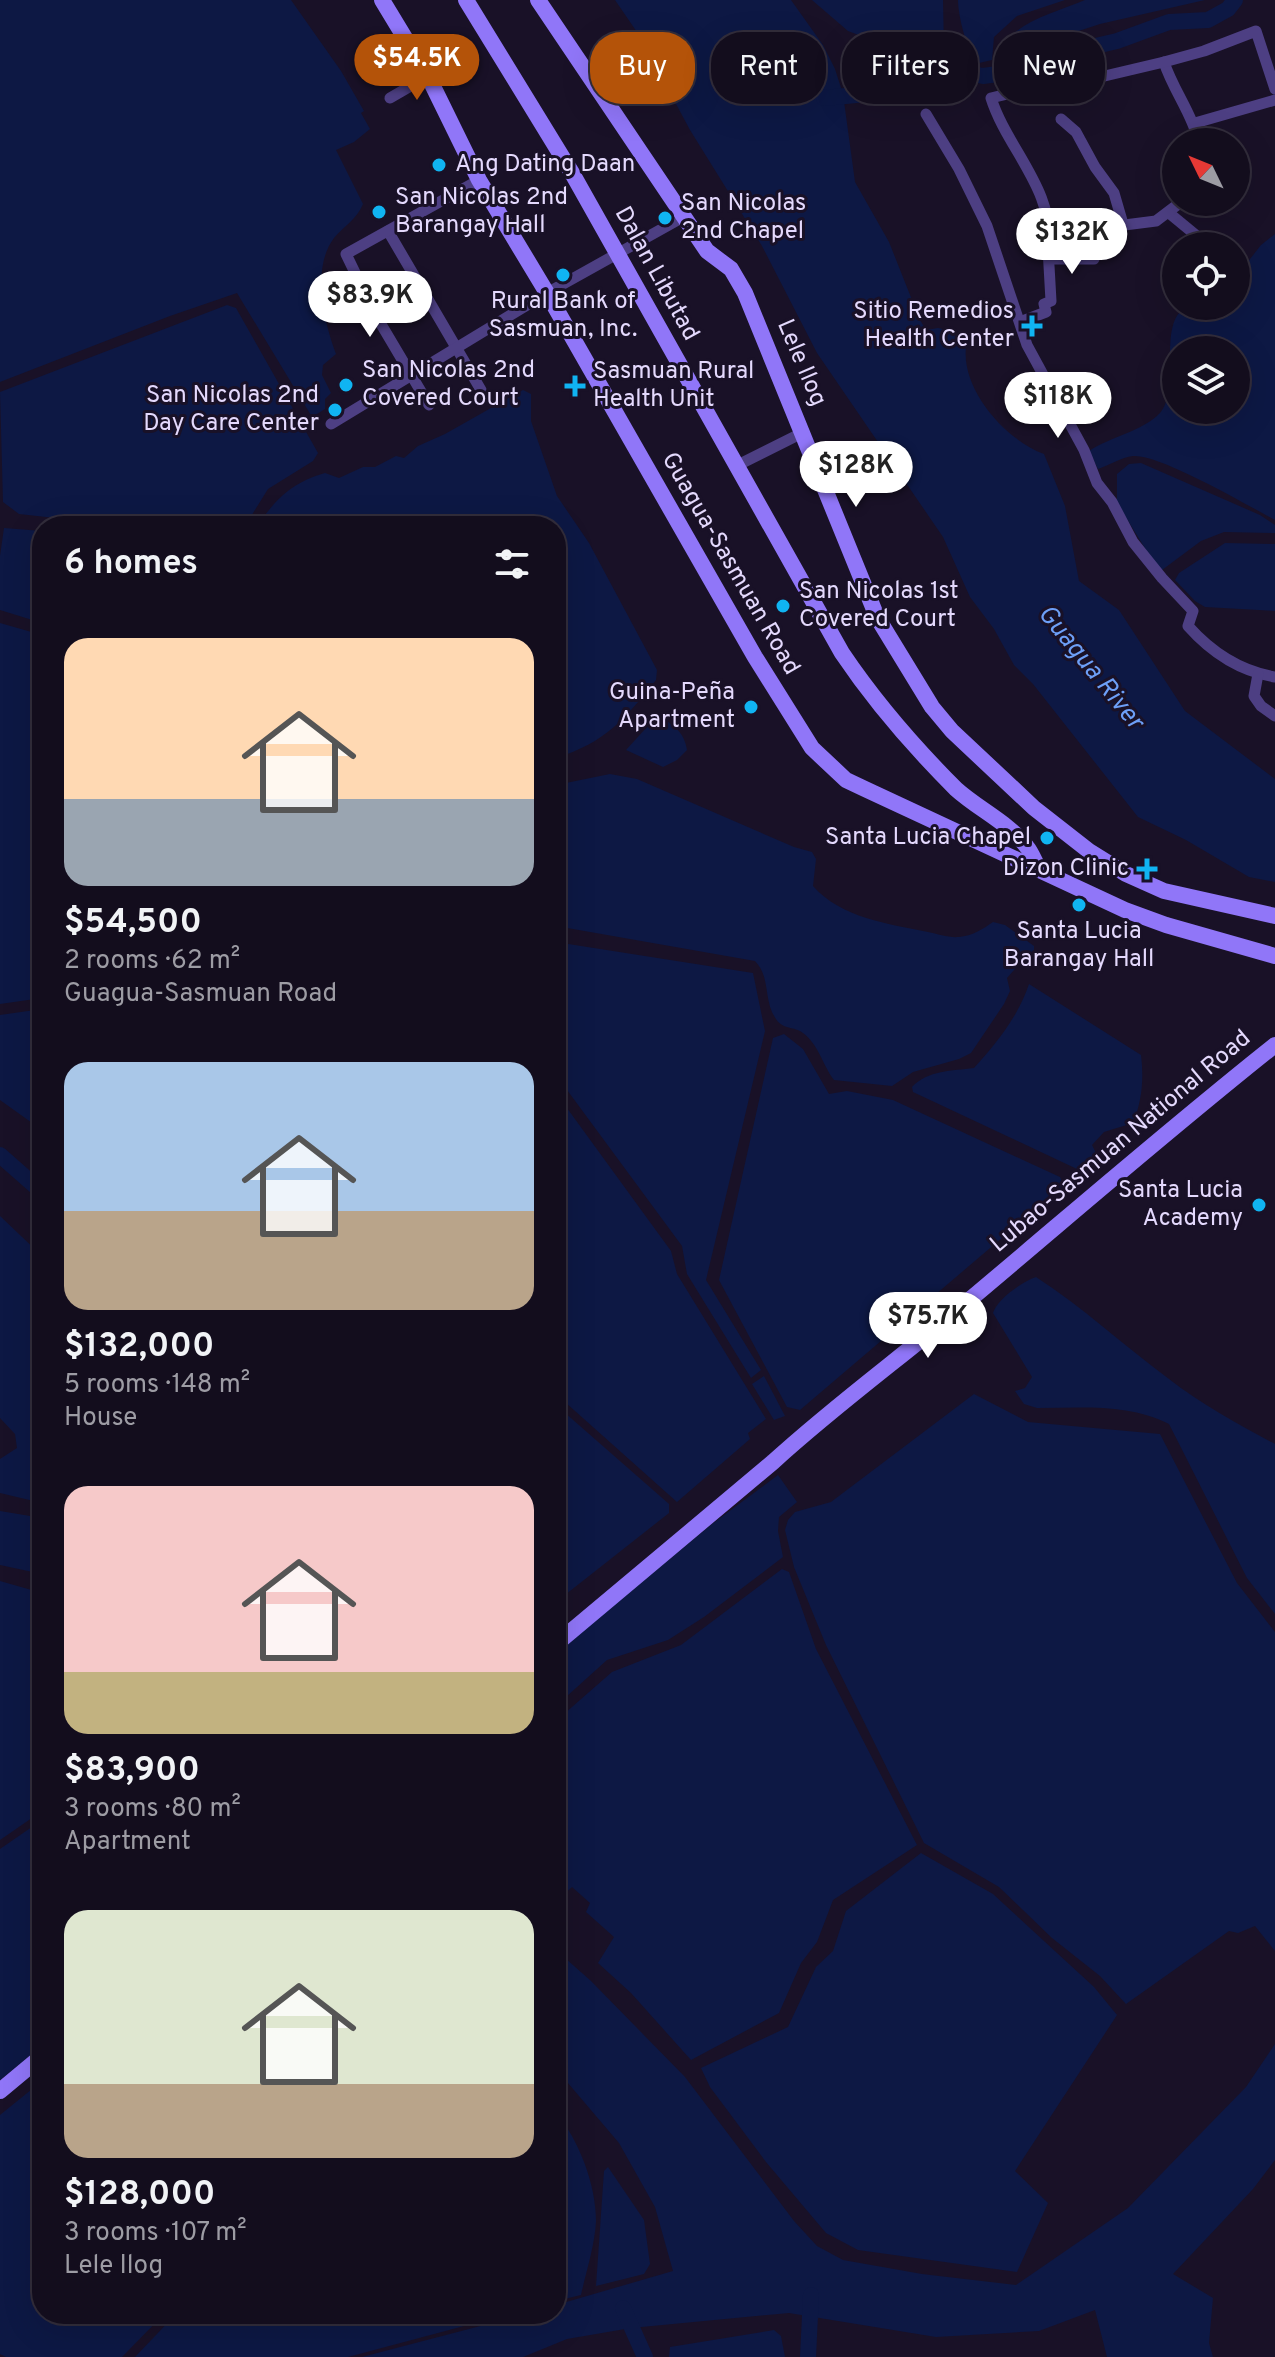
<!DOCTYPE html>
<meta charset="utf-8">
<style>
body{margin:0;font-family:Overpass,sans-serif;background:#1c1626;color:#f1f3f6;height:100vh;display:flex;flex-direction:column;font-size:30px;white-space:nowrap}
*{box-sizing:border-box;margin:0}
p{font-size:26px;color:#9d9ca4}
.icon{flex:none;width:44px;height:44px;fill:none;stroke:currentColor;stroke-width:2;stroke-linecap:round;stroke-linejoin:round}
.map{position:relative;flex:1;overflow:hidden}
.sheet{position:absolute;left:32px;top:516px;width:534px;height:1808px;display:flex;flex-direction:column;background:#130d1d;border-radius:32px;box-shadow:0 8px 32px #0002,0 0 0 2px #322d3b}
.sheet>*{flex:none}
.guide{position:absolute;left:590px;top:32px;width:564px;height:72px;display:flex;gap:16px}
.needle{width:52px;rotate:313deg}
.controls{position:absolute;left:1162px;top:128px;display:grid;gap:16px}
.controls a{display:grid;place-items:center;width:88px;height:88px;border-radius:50%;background:#130d1d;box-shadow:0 8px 32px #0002,0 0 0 2px #322d3b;font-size:40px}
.price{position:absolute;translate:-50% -68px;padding:0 18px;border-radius:28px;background:#fff;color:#222;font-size:26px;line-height:52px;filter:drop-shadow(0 2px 4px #0008)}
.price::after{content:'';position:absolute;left:50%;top:48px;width:24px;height:18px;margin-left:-12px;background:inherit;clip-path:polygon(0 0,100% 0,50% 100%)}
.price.selected{background:#b45309;color:#fff}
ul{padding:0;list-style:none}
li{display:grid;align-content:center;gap:16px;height:424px;padding:0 32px}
li span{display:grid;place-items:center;height:248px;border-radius:24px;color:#555}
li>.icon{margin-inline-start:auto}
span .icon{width:144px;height:144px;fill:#fffc;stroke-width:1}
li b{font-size:34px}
h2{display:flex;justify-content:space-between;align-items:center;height:96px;padding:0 32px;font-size:34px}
.pill{padding:0 28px;border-radius:32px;background:#130d1d;box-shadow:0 8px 32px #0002,0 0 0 2px #322d3b;font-size:28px;line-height:72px}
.pill.selected{background:#b45309;color:#fff}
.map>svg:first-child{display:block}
</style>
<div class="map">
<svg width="1275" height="2357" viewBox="0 0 1275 2357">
<rect width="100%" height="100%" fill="#191127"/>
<g fill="#0d1844" fill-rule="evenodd">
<path d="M0,0H291L341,71L364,111L361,113L370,129L354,142L336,150L363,204C357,219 344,226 334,238C311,268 324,322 336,354L323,365L322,375L331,393L325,399V409L312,417L237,293L170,316L0,382Z"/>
<path d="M615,0H791L823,45L835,69L843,94L855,182L889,242L920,320L926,330L938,328L956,332L966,347C961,390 1006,440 1044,454L1065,506L1079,581L1119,610L1185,711L1275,779V882L1249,877L1186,840L1138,817L1033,684L1014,665L994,629L970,597L943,537L817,353L762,246L690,130L639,35Z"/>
<path d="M812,0H943L944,49C938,65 912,68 897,73L886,66L872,40L848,31Z"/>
<path d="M958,0H1065L1017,16L994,37L992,60L979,63C967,54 958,15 958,0Z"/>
<path d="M1085,0H1205L1100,24L1048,41L1020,53L1010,49L1005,43C1021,20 1060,11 1085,0Z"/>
<path d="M1275,234V520C1249,506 1158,453 1133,456C1122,457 1108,466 1098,469L1089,451C1110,437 1143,431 1160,413C1181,390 1157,321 1186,308C1200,302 1222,306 1236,306V277L1261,245ZM1176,350H1236V410H1176Z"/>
<path d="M227,305L236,308L318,453L313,461L268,489L245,526H128L19,514L3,502L0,392Z"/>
<path d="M523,390L531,394V421L557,496L589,543L657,670L656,680C624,720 606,742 556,758V526H257C277,498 291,483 325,473L339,478L363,467H375L396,456L404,458L418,446L445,434Z"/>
<path d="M1141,463L1260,515L1275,525V533L1224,532L1201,541L1162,570L1156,566L1117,503V474L1129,464Z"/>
<path d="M4,528L42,531V623L0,610V556Z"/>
<path d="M1225,543L1275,544V611L1205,607L1195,601L1175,580L1179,573Z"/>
<path d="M0,623L42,635V998L0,1004Z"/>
<path d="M662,718C676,727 684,733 687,750L677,760L663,767L626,750L647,727Z"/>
<path d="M610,774L637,779L794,847L812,852L816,859L813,886C841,918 889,924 928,932C938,934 949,938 959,937C972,936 983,929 993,922L1005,925L1034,946V954L1021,962L1007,978L1010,991L1004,1004L971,1053L959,1059L913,1072L892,1086L834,1080C822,1064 819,1045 803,1033C794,1026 783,1030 776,1019C763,1001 771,977 755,961L556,926V785Z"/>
<path d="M562,943L753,973L765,1031L706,1280L761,1370L751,1378L687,1274L682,1246L556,1075V961Z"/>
<path d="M1029,984L1141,1055C1144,1079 1142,1101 1133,1123L1104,1132L1092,1145L1098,1157L1077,1169L913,1092L912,1087C928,1070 952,1071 974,1068C996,1044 1019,1015 1029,984Z"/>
<path d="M42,1009V1130L0,1100V1015Z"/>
<path d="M784,1034L803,1049L829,1094L847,1091L893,1100L1060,1177L1064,1185L800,1410L787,1407L719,1280L773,1038Z"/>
<path d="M556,1093L671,1251L677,1274L766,1419L748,1433L750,1439L677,1502L556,1394Z"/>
<path d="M0,1216L42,1256V1503L0,1493V1459L17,1448L15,1434L0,1418Z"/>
<path d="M1036,1277C1083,1307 1124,1346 1169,1379C1201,1404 1239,1425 1275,1444V1614L1247,1578L1169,1424C1128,1403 1081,1408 1037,1408L1024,1404L1015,1391L1025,1388L1032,1377L993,1313C997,1299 1022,1282 1036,1277Z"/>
<path d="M764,1376L785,1416L774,1420L752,1384Z"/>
<path d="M974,1394L1028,1422L1160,1434L1237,1583L1275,1632V1951L1255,1926L1238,1933L1229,1931L1126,2004L1100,1976L1052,1938L999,1887L924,1843L826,1645L794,1567L785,1530L788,1520L795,1512L831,1502Z"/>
<path d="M556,1405L669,1504V1513L556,1602Z"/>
<path d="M778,1475L797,1502L779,1517L778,1531L783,1557L704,1617L668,1640L607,1660L556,1706V1653L712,1524Z"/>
<path d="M0,1511L42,1518V1574L0,1565Z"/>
<path d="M782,1569L789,1572L816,1649L917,1845L833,1900L817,1942L801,1963L779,2013L691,2060L631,1993L598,1963L614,1937L586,1912L590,1903L572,1887L556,1902V1721L612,1672L681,1645Z"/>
<path d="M0,1581L42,1593V1811L0,1840Z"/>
<path d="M42,1820V2046L0,2080V1849Z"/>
<path d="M921,1853L993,1894L1094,1987L1117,2015L1015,2171L1048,2203L1017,2272L858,2250L826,2233L766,2162L710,2087L701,2068L788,2027L816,1967L833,1951L846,1911Z"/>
<path d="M556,1950L591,1981L685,2077L794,2221L817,2246L843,2260L922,2274L1016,2285L1128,2208L1246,2087L1275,2044V2160L1253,2189L1173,2274L1213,2298L1209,2343L1213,2357H1107L1095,2310L1039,2331L936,2337L789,2313L631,2328L567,2339L523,2357H362L526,2314H556V2305L673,2271L655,2207L619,2143L556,2069Z"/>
<path d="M42,2081V2314H164L122,2357H6L0,2354V2115Z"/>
<path d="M556,2112C579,2141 596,2184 596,2221C595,2245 586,2272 581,2295L556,2301Z"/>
<path d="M608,2167L644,2220L650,2264L644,2274L596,2286L604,2171Z"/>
<path d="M176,2314H509L348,2357H135Z"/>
<path d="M774,2330L781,2336L785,2357H669L670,2347Z"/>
</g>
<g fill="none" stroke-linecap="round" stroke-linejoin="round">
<g stroke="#0d1844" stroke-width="16">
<path d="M824,98L867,94L958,71L983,76L998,74L1053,56L1117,41L1169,22L1208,20L1228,9L1235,0"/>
<path d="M0,1155L42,1192"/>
<path d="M623,2308L645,2357"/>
<path d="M808,2357L811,2295"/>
</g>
<g stroke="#4d3f83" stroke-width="11">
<path d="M1164,62C1173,90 1192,113 1199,142"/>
<path d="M390,98L428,76"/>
<path d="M926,114L959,169L987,226L1027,345L1084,450L1097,483L1112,502L1133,542L1162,578L1193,611L1188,626C1212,653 1239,671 1275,677"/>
<path d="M1061,119L1076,132L1095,167L1114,193L1123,224"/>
<path d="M1195,123L1275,100"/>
<path d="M1169,213L1209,246"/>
<path d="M388,231L481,390"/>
<path d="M1048,248C1056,191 1007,149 991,98L1024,90L1075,83L1164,62L1204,51L1256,31L1275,89"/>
<path d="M1049,259H1094"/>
<path d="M1020,322L1046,312L1044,304L1051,301L1048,248L1094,240L1093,229L1156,221L1181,202"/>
<path d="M429,405L375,314L346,254L479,180"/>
<path d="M331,424L547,293L685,216"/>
<path d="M736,466L804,432"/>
<path d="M1258,674L1254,696L1261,706L1275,716"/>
</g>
<g stroke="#9076f8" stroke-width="16">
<path d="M382,0L428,76L479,180L547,293L755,657L812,748L846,780L865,789L1125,910L1166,925L1275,956"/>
<path d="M466,0L572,173L842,653C875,702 914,747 956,789C978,809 1009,823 1027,847C1032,853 1035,862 1039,869"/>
<path d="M538,0L707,251L731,269L745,293L877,617L932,707L952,731L1034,808L1089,851L1126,874L1164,891L1275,916"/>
<path d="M556,1644L773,1462C833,1407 899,1359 961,1307C1066,1219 1168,1130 1275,1045"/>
<path d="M0,2091L42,2056"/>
</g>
</g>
<g fill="#10b4f2" stroke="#191127" stroke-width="3">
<circle cx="439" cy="165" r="8"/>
<circle cx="379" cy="212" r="8"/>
<circle cx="665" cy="218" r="8"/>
<circle cx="563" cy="275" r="8"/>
<path d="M1028 314h8v8h8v8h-8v8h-8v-8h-8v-8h8z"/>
<circle cx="346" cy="385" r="8"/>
<path d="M571 374h8v8h8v8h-8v8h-8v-8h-8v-8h8z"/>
<circle cx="335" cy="410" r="8"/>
<circle cx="783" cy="606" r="8"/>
<circle cx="751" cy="707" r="8"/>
<circle cx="1047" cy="838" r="8"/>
<path d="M1143 857h8v8h8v8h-8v8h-8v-8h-8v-8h8z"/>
<circle cx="1079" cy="905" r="8"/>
<circle cx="1259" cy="1205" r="8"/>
</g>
<g text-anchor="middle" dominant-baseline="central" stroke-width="6" stroke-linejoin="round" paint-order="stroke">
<g font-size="24" fill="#e4d9fd" stroke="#191127" text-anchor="start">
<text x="455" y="165">Ang Dating Daan</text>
<text x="395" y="198">San Nicolas 2nd<tspan x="395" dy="28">Barangay Hall</tspan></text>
<text x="681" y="204">San Nicolas<tspan x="681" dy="28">2nd Chapel</tspan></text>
<text x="563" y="302" text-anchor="middle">Rural Bank of<tspan x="563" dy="28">Sasmuan, Inc.</tspan></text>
<text x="1014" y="312" text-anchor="end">Sitio Remedios<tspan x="1014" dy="28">Health Center</tspan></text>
<text x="362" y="371">San Nicolas 2nd<tspan x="362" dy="28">Covered Court</tspan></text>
<text x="593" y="372">Sasmuan Rural<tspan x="593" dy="28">Health Unit</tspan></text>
<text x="319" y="396" text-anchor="end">San Nicolas 2nd<tspan x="319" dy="28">Day Care Center</tspan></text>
<text x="799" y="592">San Nicolas 1st<tspan x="799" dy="28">Covered Court</tspan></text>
<text x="735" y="693" text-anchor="end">Guina-Peña<tspan x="735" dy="28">Apartment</tspan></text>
<text x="1031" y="838" text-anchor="end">Santa Lucia Chapel</text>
<text x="1129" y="869" text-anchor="end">Dizon Clinic</text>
<text x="1079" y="932" text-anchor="middle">Santa Lucia<tspan x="1079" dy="28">Barangay Hall</tspan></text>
<text x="1243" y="1191" text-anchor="end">Santa Lucia<tspan x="1243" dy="28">Academy</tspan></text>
</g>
<g font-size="24" fill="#e4d9fd" stroke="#191127">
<text transform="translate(656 274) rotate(61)">Dalan Libutad</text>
<text transform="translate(801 363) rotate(67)">Lele Ilog</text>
<text transform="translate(730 564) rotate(60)">Guagua-Sasmuan Road</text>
<text transform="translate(1121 1142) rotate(-40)">Lubao-Sasmuan National Road</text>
</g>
<g font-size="26" font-style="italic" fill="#6d9ff7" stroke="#191127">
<text transform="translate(1090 668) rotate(51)">Guagua River</text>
</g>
</g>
</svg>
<div class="controls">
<a><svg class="needle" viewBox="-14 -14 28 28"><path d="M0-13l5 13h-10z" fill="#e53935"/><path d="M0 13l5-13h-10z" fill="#9d9ca4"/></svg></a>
<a><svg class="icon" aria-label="locate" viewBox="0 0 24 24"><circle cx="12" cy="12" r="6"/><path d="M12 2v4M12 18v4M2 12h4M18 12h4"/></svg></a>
<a><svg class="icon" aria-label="layers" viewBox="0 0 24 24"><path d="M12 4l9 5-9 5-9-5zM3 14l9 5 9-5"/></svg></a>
</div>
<b class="price selected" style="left:417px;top:102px">$54.5K</b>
<b class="price" style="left:1072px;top:276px">$132K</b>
<b class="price" style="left:370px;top:339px">$83.9K</b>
<b class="price" style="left:1058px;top:440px">$118K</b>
<b class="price" style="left:856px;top:509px">$128K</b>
<b class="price" style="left:928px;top:1360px">$75.7K</b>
<div class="guide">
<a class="pill selected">Buy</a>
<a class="pill">Rent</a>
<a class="pill">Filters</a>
<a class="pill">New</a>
</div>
<section class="sheet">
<h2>6 homes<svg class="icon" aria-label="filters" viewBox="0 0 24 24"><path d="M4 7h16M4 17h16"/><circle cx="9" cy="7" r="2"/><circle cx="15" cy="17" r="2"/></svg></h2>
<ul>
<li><span style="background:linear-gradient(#ffd9b3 65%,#9aa5b1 0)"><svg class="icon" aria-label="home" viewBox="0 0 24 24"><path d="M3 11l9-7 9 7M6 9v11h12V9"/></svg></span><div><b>$54,500</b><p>2 rooms · 62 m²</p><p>Guagua-Sasmuan Road</p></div></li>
<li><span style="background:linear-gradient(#a9c7e8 60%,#b9a48a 0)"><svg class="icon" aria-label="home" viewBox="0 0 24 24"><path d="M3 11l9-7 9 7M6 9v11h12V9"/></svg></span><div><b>$132,000</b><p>5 rooms · 148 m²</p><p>House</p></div></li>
<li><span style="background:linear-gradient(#f6c9c9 75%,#c2b280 0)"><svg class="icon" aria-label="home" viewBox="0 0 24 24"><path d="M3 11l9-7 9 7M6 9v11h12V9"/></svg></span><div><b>$83,900</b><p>3 rooms · 80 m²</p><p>Apartment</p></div></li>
<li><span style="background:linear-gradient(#dfe7d0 70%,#b9a48a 0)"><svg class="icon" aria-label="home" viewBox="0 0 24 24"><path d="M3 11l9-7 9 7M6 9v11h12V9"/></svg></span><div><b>$128,000</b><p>3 rooms · 107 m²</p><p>Lele Ilog</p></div></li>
</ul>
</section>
</div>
